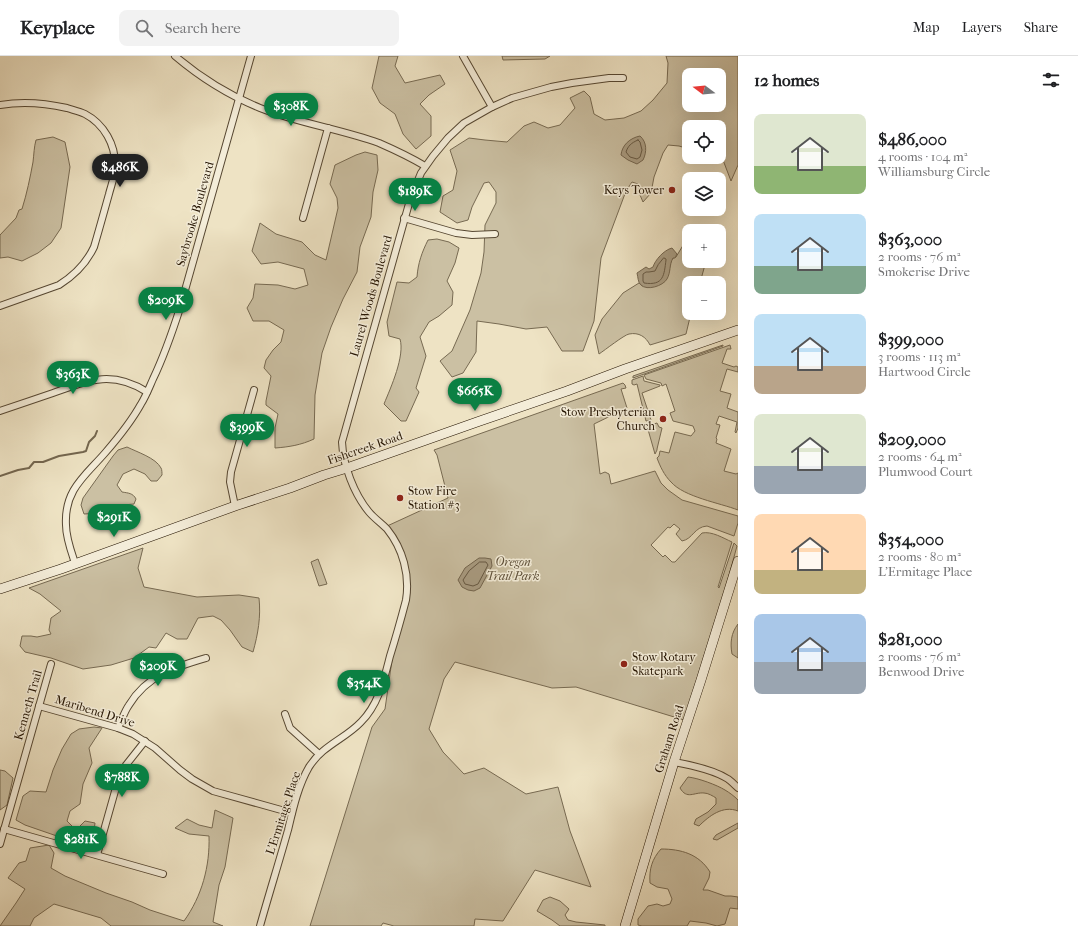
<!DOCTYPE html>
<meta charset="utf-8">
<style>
body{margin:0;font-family:"IM FELL French Canon",serif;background:#f2f2f2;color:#202124;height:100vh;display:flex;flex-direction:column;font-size:15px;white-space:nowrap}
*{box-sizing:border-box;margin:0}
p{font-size:13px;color:#757577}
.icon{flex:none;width:22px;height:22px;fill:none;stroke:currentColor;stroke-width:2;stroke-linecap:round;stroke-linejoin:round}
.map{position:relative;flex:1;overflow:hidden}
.sheet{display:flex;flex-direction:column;background:#fff;width:340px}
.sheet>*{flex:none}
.needle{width:26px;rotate:286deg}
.tools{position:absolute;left:682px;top:12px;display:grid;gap:8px}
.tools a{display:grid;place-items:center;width:44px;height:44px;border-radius:8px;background:#fff;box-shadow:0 4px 16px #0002;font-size:20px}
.price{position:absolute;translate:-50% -34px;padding:0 9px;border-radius:14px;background:#0b8043;color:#fff;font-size:13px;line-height:26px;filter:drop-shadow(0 1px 2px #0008)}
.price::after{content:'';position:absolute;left:50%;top:24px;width:12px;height:9px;margin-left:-6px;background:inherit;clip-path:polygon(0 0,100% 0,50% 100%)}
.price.on{background:#222;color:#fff}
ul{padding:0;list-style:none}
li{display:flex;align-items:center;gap:12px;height:100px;padding:0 16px}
li span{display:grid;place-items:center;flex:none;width:112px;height:80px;border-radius:8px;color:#555}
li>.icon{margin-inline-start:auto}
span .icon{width:48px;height:48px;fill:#fffc;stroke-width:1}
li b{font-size:17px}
h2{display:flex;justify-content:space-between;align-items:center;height:48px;padding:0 16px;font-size:17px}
header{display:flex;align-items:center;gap:24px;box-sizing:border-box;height:56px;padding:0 20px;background:#fff;border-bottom:1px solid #e0e0e0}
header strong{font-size:19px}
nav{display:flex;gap:22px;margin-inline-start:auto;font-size:14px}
.search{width:280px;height:36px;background:#f2f2f2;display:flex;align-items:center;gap:10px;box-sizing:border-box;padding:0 14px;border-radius:8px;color:#757577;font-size:15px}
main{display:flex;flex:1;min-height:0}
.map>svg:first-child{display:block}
</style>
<header>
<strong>Keyplace</strong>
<div class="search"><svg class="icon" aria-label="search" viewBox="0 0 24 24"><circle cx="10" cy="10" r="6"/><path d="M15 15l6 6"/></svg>Search here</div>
<nav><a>Map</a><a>Layers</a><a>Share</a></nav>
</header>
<main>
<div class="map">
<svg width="738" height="870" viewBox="0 0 738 870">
<rect width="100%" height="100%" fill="#eee3c4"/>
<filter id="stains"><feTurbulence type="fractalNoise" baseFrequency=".005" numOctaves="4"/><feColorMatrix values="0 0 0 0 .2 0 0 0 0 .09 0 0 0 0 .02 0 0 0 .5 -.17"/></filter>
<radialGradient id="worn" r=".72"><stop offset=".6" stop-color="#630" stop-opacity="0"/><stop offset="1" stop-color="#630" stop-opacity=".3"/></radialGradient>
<g fill="#cbc0a3" stroke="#776a52" fill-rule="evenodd">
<path d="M379,0H398L395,10L405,27L440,19L445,28L429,39L420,48L431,60V80L416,93L403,78L395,58L380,47L372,32Z"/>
<path d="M502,0H550L545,3L503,4Z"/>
<path d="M666,0H738V109L731,125L723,104L716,101H719V71H689V93L679,90L668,89L663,97L654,121L651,137L643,146L640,139L638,128L632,126L626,135L601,202L594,265L583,295H562L547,271L526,273L499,268L477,265L476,296L463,317L452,321L440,305L452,295L470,254L481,217L484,196L485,169L496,147V136L489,126L484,127L472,151L468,164L457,167L440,156L443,140L453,134L457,115L450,94L469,82L485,84L507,86L524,70L534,66L548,72L560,69L575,52L570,42L584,35L590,41L594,58L605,64L624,62L641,55L653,44L667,27L668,7ZM689,19H719V49H689Z"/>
<path d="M53,81L65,86L70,111L61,172L51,187L38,197L22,205L8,201L0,202V179L16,162L19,154L22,153C27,137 30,122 33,106C34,98 34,91 36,84Z"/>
<path d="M365,96L377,99L378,114L373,136L371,161L360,191L357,216L343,243L331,271L322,297L315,339L314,383C301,389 289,391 275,392V372L278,358L266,349V345L271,320L264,312L266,304L273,294L281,286L284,274L269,265H253L247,252L253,242L255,228L278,229L295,233L308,229L304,213L278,206L261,208L252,195L260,167L276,178L302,186L315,199L326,204L338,152L337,142L330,128L335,109L356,99Z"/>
<path d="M437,183L449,186L459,192L455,207L447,225L453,236L452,249L439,260L429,266L420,281L426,300L416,332L419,336L406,365H401L384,348C391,331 405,300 400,283L389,280L387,266L397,226L409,227L417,221C418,207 422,196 428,184Z"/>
<path d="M685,186H689V205H706L700,227H689V257H691L686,278L650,289C646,281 639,276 629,278C624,279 605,294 599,298L595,279L602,263L623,237L639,227L642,230C655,228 667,231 669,214C670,209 670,206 673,202L676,201Z"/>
<path d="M723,289V290L633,322V320Z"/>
<path d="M730,289L731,293H727L722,307L734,311L736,310L738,311V316L727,313L720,335L731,338L727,352L738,356V372L736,377L735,376L737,366L719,360L716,368L720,369L716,382L717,383L716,387L731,393L724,415L736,418L738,417V454C720,447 684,441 671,426C664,419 660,410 657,402L659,400L660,395L669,397L675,376L691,380L695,375L693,370L673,365L670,357L675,355L666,328L662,330L661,327L646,323L644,319Z"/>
<path d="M643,320L644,325L660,329V330L642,337L651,364L646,365L637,328L634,329L632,328V324Z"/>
<path d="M623,327L625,329L626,332L621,333L627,352L594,368L600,418L605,416L609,418L611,428L655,415L661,427L668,434L682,444L738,460V467L734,480L707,470C694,471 693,483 682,485L676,478L680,473L674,468L670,472L668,471L651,489L663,501L665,499L672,506H675L702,477C712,475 723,482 732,486L718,531L719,532L734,487L737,490L725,534L684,664L576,631L552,632L455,606L444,623L429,673L443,696L464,718L484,712L526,738L558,731L570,775L591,831L535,814L503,865L475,863L474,870H394L383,867L381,870H310L372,671L385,653L395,583L406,544L404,507L385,471L448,442L437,399L434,394Z"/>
<path d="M657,367L659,371L662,372L657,393V394L655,398L647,370Z"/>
<path d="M127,391C137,396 156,402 161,412C162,413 162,418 162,419L157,425H151L145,418L134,413L123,418L117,429L122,436C128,437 133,437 136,443L134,448L123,449L101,457L84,458L81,449L83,442L113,400L118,394Z"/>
<path d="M143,492L138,512L144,531L197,541L239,539L259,542C261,561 258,578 253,596L242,591L230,574L221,564L213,560L198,562L187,583H177L166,577L156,592L149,591L134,602L111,609L83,613L51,602L25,596L20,590L22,580H31L37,581L51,578L49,574L51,562L61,555L40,538L29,532Z"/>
<path d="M318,503L327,528L319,530L311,506Z"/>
<path d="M738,568V602L732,598C730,587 731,577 738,568Z"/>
<path d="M94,671L102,672L89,692L92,707L83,728L80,748L70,755L67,765L76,774L85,765L95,767L94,775L89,787L80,788L25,769L16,764L23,740L30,735L46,736L53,714L62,693L71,678L79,673Z"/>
<path d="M0,714L5,715L13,722L7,749L0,754Z"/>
<path d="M688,721C698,722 717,729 725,734C730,737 734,740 738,744V755C723,749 709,760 699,770L694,768L696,763L708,756L716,748V742C713,740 708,737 704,737C694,736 687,744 680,732Z"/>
<path d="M215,754L233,762L225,811L219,829L213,866L223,870H111L101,862L54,848L34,862L30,870H0L16,847L25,833L8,822L19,807L26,805L30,792L49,789L54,797L51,812L65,820L106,837L132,846L150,854L184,865C202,840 210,810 209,780L189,778L175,772L187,763L199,769L212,772Z"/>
<path d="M738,767V772L717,784L713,783L716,779Z"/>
<path d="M661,793C681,793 699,798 710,816L709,822L703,834H708L725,840H731L738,841V853L730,852L725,868L717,870L706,867L690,865L687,870H642L638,869V863L648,850L657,848L663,850L670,848L672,843L668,833L657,831L650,827C649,813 652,803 661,793Z"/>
<path d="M550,841L560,845L569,853L565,859L568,864L576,866L605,869V870H560L552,864L537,855L543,844Z"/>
</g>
<g fill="#a99c82" stroke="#73654e">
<path d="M640,80C647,86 647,96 643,104L637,108L628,104L621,99C622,89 630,82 640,80Z"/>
<path d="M672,192L677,198L675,202H673C669,209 671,216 667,223C663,230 647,235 641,229C638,227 638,221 637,217L646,211L649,213L653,211C655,204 664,194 672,192Z"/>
<path d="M479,502H485L491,503L492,510L480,532L474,535L468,534L462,531L458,524L465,512Z"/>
</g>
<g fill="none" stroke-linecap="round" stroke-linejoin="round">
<g stroke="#665842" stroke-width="1">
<path d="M638,84L640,86L642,94L640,101L637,103L630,101L626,96C628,90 631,87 638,84Z"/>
<path d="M664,202L666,203V204C664,219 664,230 644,227L643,225V218L646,216H649L655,215L658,209Z"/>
<path d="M480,506H486L488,509L478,528L473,530L465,528L463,524L469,515Z"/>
</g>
<path stroke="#73654e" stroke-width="2" d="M0,420L18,414L29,412L34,406H43L59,400L83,396L86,395L89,386L95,380L97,375"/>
<defs>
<g id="minor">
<path d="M175,0C201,22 228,39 260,52C298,67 340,73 379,87C395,94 410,101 425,110"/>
<path d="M463,0L492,51"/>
<path d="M0,49C23,45 45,47 67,52C73,54 79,55 85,58C104,68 116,89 115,111C115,120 111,130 109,138C104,156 99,174 94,191C86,208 75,219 59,229L0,250"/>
<path d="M303,162L328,72"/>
<path d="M404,162L456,177L472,179L495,178"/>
<path d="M0,355C18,349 35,343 53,337C89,324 112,314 147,336"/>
<path d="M235,450L230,426L231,416L254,334"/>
<path d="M75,507C71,495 66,482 66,469C64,434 85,420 105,397C118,382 131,366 141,348C146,340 149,332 153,323C164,300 172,277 180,252L251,0"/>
<path d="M39,650L118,672L133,678L155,692L180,714L192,723L213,735L292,757"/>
<path d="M285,658L290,672L319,698"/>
<path d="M118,672C122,664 124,656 129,649C147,619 175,611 206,602"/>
<path d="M674,706C691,709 714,714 728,723C732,726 735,729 738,732"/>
<path d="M4,773L163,818"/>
<path d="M0,788L51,608"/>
<path d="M97,799L117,728L126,709L145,685"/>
<path d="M260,870C269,838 279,806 288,774C293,753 298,730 309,711C323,689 345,683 361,666C379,648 384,623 390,600C396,581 401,563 406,544C410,519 403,493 387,473C381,467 374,462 369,456C354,438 343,409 342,386L410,144L421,117L433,100L448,82L464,67L492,51L512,42L551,31L572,27L609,22H623"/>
</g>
<g id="secondary">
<path d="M0,533L61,513L235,450L290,432L324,419L347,412L477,366L567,335L625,313L738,274"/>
<path d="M625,870L674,706L701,624L738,505"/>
</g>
</defs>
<use href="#minor" stroke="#564732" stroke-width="8"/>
<use href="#secondary" stroke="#231301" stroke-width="10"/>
<use href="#minor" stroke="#f4edd9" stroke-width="6"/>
<use href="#secondary" stroke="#f4edd9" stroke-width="9"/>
</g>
<g fill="#8f2418" stroke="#f4edd9" stroke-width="1.5">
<circle cx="672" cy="134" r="4"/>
<circle cx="663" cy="363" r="4"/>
<circle cx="400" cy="442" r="4"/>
<circle cx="624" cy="608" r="4"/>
</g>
<g text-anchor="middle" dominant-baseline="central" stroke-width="3" stroke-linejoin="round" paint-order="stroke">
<g font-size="12" fill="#231301" stroke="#f4edd9" text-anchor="end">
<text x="664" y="134">Keys Tower</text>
<text x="655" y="356">Stow Presbyterian<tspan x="655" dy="14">Church</tspan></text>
<text x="408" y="435" text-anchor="start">Stow Fire<tspan x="408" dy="14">Station #3</tspan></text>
<text x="632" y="601" text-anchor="start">Stow Rotary<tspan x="632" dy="14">Skatepark</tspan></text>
</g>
<g font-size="12" fill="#231301" stroke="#f4edd9">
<text transform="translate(195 158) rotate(-74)">Saybrooke Boulevard</text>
<text transform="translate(371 240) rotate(-74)">Laurel Woods Boulevard</text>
<text transform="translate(365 392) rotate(-19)">Fishcreek Road</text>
<text transform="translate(28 649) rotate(-74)">Kenneth Trail</text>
<text transform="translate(95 655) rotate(17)">Maribend Drive</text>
<text transform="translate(669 683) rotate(-72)">Graham Road</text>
<text transform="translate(283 757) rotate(-72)">L'Ermitage Place</text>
</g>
<g font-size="12" font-style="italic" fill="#5e503a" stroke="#f4edd9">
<text x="513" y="506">Oregon<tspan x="513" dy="14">Trail Park</tspan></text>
</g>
</g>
<rect width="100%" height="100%" filter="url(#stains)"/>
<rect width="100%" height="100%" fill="url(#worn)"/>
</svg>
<div class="tools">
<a><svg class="needle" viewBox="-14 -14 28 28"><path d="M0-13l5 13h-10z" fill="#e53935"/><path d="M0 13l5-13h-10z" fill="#757577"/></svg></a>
<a><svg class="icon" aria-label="locate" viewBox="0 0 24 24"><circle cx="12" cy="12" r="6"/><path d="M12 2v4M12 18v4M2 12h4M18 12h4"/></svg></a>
<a><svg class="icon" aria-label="layers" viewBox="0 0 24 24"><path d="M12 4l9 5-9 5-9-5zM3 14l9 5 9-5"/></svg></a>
<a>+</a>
<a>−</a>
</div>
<b class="price" style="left:291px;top:71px">$308K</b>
<b class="price on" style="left:120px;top:132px">$486K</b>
<b class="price" style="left:415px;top:156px">$189K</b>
<b class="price" style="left:166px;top:265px">$209K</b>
<b class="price" style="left:73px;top:339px">$363K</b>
<b class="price" style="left:475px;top:356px">$665K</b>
<b class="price" style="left:247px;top:392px">$399K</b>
<b class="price" style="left:114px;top:482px">$291K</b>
<b class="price" style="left:158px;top:631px">$209K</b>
<b class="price" style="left:364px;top:648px">$354K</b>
<b class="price" style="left:122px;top:742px">$788K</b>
<b class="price" style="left:81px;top:804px">$281K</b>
</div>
<section class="sheet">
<h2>12 homes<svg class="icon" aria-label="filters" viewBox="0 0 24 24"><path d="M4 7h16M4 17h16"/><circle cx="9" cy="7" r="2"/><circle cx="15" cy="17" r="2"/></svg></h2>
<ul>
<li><span style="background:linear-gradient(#dfe7d0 65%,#8fb573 0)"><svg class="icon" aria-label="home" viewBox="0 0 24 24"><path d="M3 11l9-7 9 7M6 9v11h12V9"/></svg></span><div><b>$486,000</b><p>4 rooms · 104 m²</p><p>Williamsburg Circle</p></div></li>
<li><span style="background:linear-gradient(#bfe0f5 65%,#7fa58c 0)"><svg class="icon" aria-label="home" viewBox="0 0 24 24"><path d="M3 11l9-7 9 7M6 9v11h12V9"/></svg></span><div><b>$363,000</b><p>2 rooms · 76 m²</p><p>Smokerise Drive</p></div></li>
<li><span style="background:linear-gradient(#bfe0f5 65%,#b9a48a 0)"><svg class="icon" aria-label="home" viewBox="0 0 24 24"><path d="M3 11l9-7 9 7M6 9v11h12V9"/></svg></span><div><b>$399,000</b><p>3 rooms · 113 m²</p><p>Hartwood Circle</p></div></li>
<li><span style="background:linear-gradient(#dfe7d0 65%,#9aa5b1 0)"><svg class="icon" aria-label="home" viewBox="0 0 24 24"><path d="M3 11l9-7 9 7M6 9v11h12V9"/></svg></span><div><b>$209,000</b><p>2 rooms · 64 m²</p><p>Plumwood Court</p></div></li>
<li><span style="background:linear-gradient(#ffd9b3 70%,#c2b280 0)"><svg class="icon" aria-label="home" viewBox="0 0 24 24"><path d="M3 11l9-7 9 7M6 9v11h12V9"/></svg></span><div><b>$354,000</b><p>2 rooms · 80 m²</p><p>L'Ermitage Place</p></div></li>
<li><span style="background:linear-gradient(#a9c7e8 60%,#9aa5b1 0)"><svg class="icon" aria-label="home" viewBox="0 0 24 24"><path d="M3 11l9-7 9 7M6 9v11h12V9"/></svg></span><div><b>$281,000</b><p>2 rooms · 76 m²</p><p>Benwood Drive</p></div></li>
</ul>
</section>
</main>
